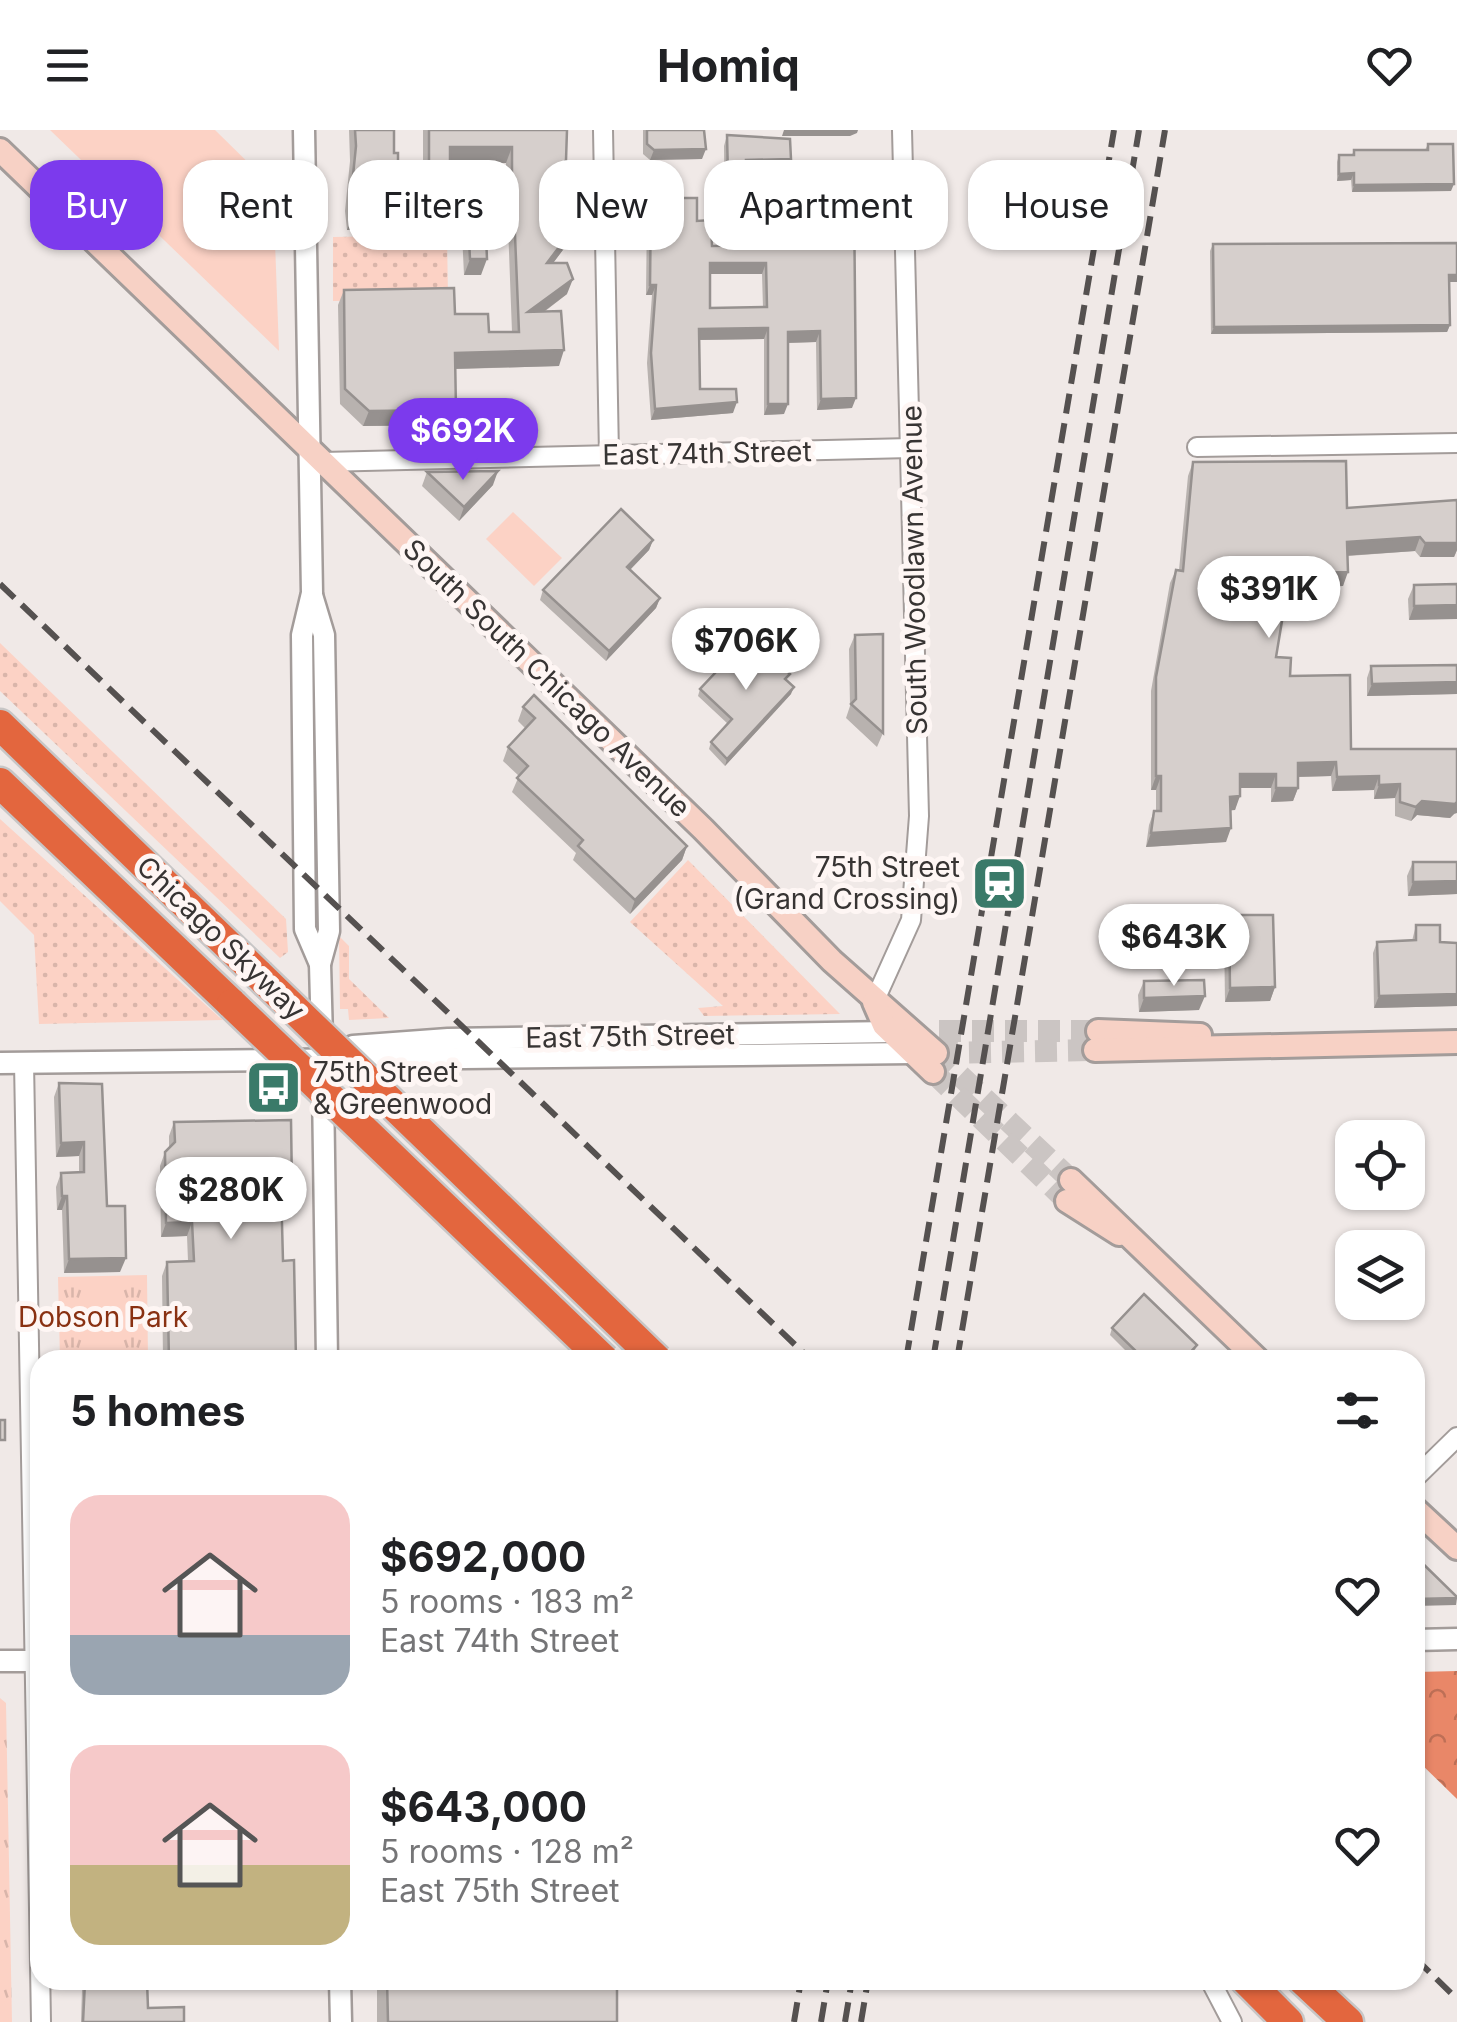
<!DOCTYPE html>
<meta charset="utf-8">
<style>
body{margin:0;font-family:Inter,sans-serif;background:#f6f6f6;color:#202124;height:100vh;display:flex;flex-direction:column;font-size:38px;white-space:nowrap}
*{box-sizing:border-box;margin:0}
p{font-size:32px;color:#757577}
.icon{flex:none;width:55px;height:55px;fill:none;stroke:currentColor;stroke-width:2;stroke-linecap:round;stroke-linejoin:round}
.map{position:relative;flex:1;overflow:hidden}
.panel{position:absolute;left:30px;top:1220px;width:1395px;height:640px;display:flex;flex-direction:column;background:#fff;border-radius:30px;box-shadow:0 2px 8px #0004}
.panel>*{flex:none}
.guide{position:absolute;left:30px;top:30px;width:1398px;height:90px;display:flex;gap:20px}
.tools{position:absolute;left:1335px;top:990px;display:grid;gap:20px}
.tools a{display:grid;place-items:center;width:90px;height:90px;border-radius:20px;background:#fff;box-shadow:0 2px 8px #0004;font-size:50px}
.price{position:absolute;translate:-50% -85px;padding:0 22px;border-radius:35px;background:#fff;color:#222;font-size:32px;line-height:65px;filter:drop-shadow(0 2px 5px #0008)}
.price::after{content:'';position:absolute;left:50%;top:60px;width:30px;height:22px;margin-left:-15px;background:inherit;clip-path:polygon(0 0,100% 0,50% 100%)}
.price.on{background:#7c3aed;color:#fff}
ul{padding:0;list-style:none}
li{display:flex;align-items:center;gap:30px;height:250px;padding:0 40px}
li span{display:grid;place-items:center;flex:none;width:280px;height:200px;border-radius:30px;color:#555}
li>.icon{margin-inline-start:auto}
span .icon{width:120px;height:120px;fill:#fffc;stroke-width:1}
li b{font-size:42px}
h2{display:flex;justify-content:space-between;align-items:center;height:120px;padding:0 40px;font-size:42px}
.pill{padding:0 35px;border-radius:30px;background:#fff;box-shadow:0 2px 8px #0004;font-size:35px;line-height:90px}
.pill.on{background:#7c3aed;color:#fff}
header{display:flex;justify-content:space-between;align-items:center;height:130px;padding:0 40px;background:#fff;font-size:45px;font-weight:700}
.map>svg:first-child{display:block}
</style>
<header><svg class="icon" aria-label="menu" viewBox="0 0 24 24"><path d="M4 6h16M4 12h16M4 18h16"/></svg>Homiq<svg class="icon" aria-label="heart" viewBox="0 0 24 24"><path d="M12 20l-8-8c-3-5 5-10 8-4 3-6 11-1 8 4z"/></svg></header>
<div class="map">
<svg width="1457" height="1892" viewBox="0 0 1457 1892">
<defs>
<pattern id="grass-dots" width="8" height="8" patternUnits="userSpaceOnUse" patternTransform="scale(2.5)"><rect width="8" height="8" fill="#fcd2c5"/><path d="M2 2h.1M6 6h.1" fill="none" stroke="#d9b5aa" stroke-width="1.8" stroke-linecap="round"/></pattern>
<pattern id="forest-crowns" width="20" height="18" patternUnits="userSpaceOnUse" patternTransform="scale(2.5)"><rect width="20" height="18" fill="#e98768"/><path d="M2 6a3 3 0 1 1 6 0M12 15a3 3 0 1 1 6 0" fill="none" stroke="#be6f56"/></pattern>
<pattern id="park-tufts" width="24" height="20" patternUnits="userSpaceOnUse" patternTransform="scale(2.5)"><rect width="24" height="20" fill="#fcd2c5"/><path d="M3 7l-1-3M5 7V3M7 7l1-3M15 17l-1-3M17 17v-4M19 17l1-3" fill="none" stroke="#d9b5aa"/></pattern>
</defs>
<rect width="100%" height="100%" fill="#f0e9e7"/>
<g fill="url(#grass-dots)">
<path d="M447,105L448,169L333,171V107Z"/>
<path d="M0,513L286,789L288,822L280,828L0,561Z"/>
<path d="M0,689L219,887L223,890L39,894L34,805L0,771Z"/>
<path d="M688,730L840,884L704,886L698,878L723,876L630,792Z"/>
<path d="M339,806L349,816V849L389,888L349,890L348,879H340Z"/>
</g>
<path fill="url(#forest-crowns)" d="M1457,1541V1669L1415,1628V1542Z"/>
<g fill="url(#park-tufts)">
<path d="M147,1145L148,1230H60L58,1147Z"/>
<path d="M0,1568L6,1573L12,1892H0Z"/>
</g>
<g fill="#fcd2c5">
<path d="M50,0H215L273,57L279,221Z"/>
<path d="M513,382L562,428L534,456L486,409Z"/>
</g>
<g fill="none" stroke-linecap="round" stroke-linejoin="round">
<g stroke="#cbc5c3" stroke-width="22" stroke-dasharray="22 11" stroke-linecap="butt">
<path d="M939,901H1098"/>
<path d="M936,923L1071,1050"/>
<path d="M936,923L1095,920"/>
<path d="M933,942L1067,1071"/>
</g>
<defs>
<g id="minor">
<path d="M603,0L609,325"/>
<path d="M1197,317L1457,313"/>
<path d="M323,332L911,318"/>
<path d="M874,872L911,790L919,686L902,0"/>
<path d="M24,932L41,1892"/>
<path d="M1415,1348L1457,1307"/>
<path d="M1210,1850L1232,1892"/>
</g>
<g id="tertiary">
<path d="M304,0L312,463L302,505L305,799L320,834"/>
<path d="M312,465L324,505L329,801L320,834L322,908"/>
<path d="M329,925L353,916L448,909L891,902"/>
<path d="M0,933L913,923"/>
<path d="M323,957L327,1230"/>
<path d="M1415,1510L1457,1509"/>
<path d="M0,1531H40"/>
<path d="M340,1850L341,1892"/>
</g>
<g id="secondary">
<path d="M0,20L703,699L832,831L936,923"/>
<path d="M874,872L884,895L933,942"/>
<path d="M1098,901L1200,905"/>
<path d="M1095,920L1457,912"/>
<path d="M1071,1050L1258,1230"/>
<path d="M1067,1071L1119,1104"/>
<path d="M1415,1379L1457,1418"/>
</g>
<g id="motorway">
<path d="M0,595L259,845"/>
<path d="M0,653L232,874"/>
<path d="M1246,1850L1288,1892"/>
<path d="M1303,1850L1348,1892"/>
</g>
</defs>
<use href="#minor" stroke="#a39c9a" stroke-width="22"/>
<use href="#tertiary" stroke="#a39c9a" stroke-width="25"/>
<use href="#secondary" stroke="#a39c9a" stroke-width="28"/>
<use href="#motorway" stroke="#c7c6c6" stroke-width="35"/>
<use href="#minor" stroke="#fff" stroke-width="18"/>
<use href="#tertiary" stroke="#fff" stroke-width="20"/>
<use href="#secondary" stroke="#f7d1c5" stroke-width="22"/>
<use href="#motorway" stroke="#e3663e" stroke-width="30"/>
<g stroke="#555150" stroke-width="6" stroke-dasharray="20 10" stroke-linecap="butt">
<path d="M0,454L811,1230"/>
<path d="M906,1230L1114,0"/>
<path d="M933,1230L1139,0"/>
<path d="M957,1230L1165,0"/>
<path d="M1415,1828L1457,1869"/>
<path d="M794,1892L801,1850"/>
<path d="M821,1892L828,1850"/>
<path d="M845,1892L852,1850"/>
<path d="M861,1892L868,1850"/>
</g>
<defs>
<g id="motorway-bridge">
<path d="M259,845L657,1230"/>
<path d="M232,874L604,1230"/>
</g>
</defs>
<use href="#motorway-bridge" stroke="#c7c6c6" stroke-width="35" stroke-linecap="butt"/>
<use href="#motorway-bridge" stroke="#e3663e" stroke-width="30"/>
</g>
<g fill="#b8b2af" fill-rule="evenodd">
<path d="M349,0H394V23L398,43L412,46L423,45V0H567L566,30L558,48L560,89L581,88L575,104L553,133L567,164L544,182L559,236L456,239L450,295L363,296L340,274L338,175L344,160L455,184L489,202H512L508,96L486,97L481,145H464L462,103V64L468,48L506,47V33H450V63L445,78L413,79V87L407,102L355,104V100H347L345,81L350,31Z"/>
<path d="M643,0H704L702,29L650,30L643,24Z"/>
<path d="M727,5L791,29L787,40L747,41V70L854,67L852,278L817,280L816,212L788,213L784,284L764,285V209L699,210L700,259L733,283L651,290L647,233L652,165H646L647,79L651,68L697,91L712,116L760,115V96H725L724,16ZM710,144H762L763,178H710Z"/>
<path d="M1428,14L1451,61L1352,62L1351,50L1337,51V32L1339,25H1352L1354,20H1425Z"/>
<path d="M1457,113V152H1449L1450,195L1447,202L1211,204L1210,121L1213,114Z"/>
<path d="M1193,332L1347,378L1457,370V420L1454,427H1420L1415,421L1348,426L1343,456L1311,457L1305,478L1285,475L1276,527L1351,619L1454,684L1450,688L1417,685L1411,691L1395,686V668L1374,669V660L1332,661L1331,646L1298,647V658L1293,671L1271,672V658H1240L1235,680H1230L1226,712L1146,717L1149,695L1154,681H1156V660H1151V561L1170,453L1176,440H1179L1188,346Z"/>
<path d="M427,342L493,355L459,391L422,356Z"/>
<path d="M653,410L649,420L630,440L660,468L656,478L606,531L540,470L543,460Z"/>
<path d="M1457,454L1409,490L1408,469L1414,455Z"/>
<path d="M855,505L883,603L877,617L846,588L850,576L849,519Z"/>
<path d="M1457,535V564L1367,566V548L1371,536Z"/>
<path d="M787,551L791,564L725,636L709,619L711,612L728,594L698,566L700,559Z"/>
<path d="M523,577L687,716L682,730L630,784L573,730L576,723L512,662L519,646L503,631L508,617L525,598L518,591Z"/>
<path d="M1413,732H1457V764L1408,766L1407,746Z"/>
<path d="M1229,785L1275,857L1270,871L1225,872L1224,799Z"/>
<path d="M1416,795L1440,812L1457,813V876L1374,878L1373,823L1377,812L1412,811Z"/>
<path d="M1144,851L1199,880L1139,882L1138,865Z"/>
<path d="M59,953L102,954L107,1076L120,1142L64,1143L62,1080H57L56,1057L61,1043L79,1042V1026L56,1027L54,967Z"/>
<path d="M174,992L287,1071H282L283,1131L296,1230H163L162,1146L167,1132L188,1131L187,1106L161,1107L160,1036L165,1022L169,1017V1006Z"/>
<path d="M1112,1198L1197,1215L1194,1222L1187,1230H1135L1110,1205Z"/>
<rect x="377" y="1850" width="240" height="42"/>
<path d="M85,1852L148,1878L184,1892H81L82,1859Z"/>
</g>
<g fill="#96918f">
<path d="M784,0H858L857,3L850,6H782Z"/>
<path d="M450,17H512L506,33H445Z"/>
<path d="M706,19L702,29L650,30L654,20Z"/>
<path d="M791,29L787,40L742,41L746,30Z"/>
<path d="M1354,43L1351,50L1337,51L1339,44Z"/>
<path d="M1454,54L1451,61L1352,62L1354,55Z"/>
<path d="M413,63H450L445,78L407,79Z"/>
<path d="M514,81L508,96L480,97L485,82Z"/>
<path d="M353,84H361L355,100H347Z"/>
<path d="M764,85L760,96H725L729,86Z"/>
<path d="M413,87L407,102L355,104L361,88Z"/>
<path d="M581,88L575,104L541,149L547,133Z"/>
<path d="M470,129H487L481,145H464Z"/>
<path d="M710,133H766L762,144H706Z"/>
<path d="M1449,145H1457V152H1447Z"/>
<path d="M573,149L567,164L522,198L528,182Z"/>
<path d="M650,155H656L652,165H646Z"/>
<path d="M1450,195L1447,202L1211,204L1214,197Z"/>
<path d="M768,198L764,209L695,210L699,199Z"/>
<path d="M820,201L816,212L784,213L788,202Z"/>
<path d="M564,220L559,236L450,239L455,223Z"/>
<path d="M856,268L852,278L817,280L821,269Z"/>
<path d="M737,272L733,283L651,290L655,279Z"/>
<path d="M768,274H788L784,284L764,285Z"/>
<path d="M456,280L450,295L363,296L369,281Z"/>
<path d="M498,341L493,355L459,391L464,377Z"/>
<path d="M1420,407L1415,421L1342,426L1347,412Z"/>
<path d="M653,410L649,420L623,447L627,437Z"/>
<path d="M1425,413H1457V420L1454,427H1420Z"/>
<path d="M1348,442L1343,456L1309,457L1314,443Z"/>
<path d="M660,468L656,478L606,531L609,521Z"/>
<path d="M1457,475V489L1409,490L1414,476Z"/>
<path d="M1457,552V564L1367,566L1372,554Z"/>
<path d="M794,557L791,564L725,636L727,629Z"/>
<path d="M1336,632L1331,646L1293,647L1298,633Z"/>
<path d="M1240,644H1276L1271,658H1235Z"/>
<path d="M1156,646H1161L1156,660H1151Z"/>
<path d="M1379,646L1374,660L1332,661L1337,647Z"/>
<path d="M1400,654L1395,668L1374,669L1379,655Z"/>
<path d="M1276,658H1298L1293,671L1271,672Z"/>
<path d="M1240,666L1235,680L1225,681L1230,667Z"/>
<path d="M1422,671L1457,672V683L1454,684L1450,688L1417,685L1411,691L1416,677Z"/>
<path d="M1231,698L1226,712L1146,717L1151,703Z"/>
<path d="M687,716L682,730L630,784L635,770Z"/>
<path d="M1457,751V764L1408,766L1413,752Z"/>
<path d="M1275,857L1270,871L1225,872L1230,858Z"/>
<path d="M1457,864V876L1374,878L1379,866Z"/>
<path d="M1205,866L1199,880L1139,882L1144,868Z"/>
<path d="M84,1012L79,1026L56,1027L61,1013Z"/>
<path d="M281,1057H292L287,1071H276Z"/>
<path d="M62,1066H67L62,1080H57Z"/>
<path d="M192,1092L187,1106L161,1107L166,1093Z"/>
<path d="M126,1128L120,1142L64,1143L69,1129Z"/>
<path d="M1457,1468L1456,1475L1415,1476V1469Z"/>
</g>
<g fill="#d6cfcc" stroke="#96918f" stroke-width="2.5" fill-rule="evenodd">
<path d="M355,0H394V23H398V43L412,46L429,45V0H567L566,30L558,40L560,89L581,88L547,133H567L573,149L528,182L561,181L564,220L455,223L456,280L369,281L345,259L344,160L454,158L455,184H488L489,202H519L514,81L485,82L487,129H470L468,88V48L512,47V17H450V63H413V87L361,88V84H353L351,65L356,16Z"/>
<path d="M647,0H704L706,19L654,20L647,14Z"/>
<path d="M727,5L790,9L791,29L746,30L747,70L854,67L856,268L821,269L820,201L788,202V274H768V198L699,199L700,259H736L737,272L655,279L651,223L656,155H650L651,68H697V91L711,90L712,116L764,115V85L729,86ZM710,133H766L767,177L710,178Z"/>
<path d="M1428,14H1453L1454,54L1354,55V43L1339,44V25H1354V20H1428Z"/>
<path d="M1457,113V145H1449L1450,195L1214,197L1213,114Z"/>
<path d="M1346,331L1347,378L1457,370V413H1425L1420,407L1347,412L1348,442L1314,443L1310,465L1287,461L1276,527L1291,528L1290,546L1350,545L1351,619H1457V672L1455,674L1422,671L1416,677L1400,672V654L1379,655V646L1337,647L1336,632L1298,633V658H1276V644H1240V666L1230,667L1231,698L1151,703L1154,681H1161V646H1156V547L1176,440L1183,441L1193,332Z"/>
<path d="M498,341L464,377L427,342Z"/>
<path d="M621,379L653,410L627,437L660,468L609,521L543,460Z"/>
<path d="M1457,454V475L1414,476V455Z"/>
<path d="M883,504V603L851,574L856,569L855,505Z"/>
<path d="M750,506L790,544L785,549L794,557L727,629L711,612L732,589L700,559Z"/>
<path d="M1457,535V552L1372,554L1371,536Z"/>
<path d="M534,565L687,716L635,770L578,716L583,710L517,648L528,636L508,617L535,588L523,577Z"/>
<path d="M1413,732H1457V751L1413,752Z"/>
<path d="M1229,785H1273L1275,857L1230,858Z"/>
<path d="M1416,795H1440V812L1457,813V864L1379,866L1377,812L1416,810Z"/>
<path d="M1204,850L1205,866L1144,868V851Z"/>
<path d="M59,953L102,954L107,1076H125L126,1128L69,1129L67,1066H62L61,1043L84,1042V1012L61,1013Z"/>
<path d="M291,990L292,1057H281L283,1131L294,1130L296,1230H169L167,1132L194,1131L192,1092L166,1093L165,1022L175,1012L174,992Z"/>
<path d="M1144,1164L1197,1215L1183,1230H1145L1112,1198Z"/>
<rect x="0" y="1290" width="5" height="20"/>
<path d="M1415,1426L1457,1467V1468L1415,1469Z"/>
<path d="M387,1850H617V1892H388Z"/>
<path d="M147,1851L148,1878L184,1877V1892H83L85,1852Z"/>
</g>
<defs>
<symbol id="station-square" viewBox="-11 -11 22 22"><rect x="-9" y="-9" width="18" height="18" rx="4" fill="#3a7a69" stroke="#fef6f4"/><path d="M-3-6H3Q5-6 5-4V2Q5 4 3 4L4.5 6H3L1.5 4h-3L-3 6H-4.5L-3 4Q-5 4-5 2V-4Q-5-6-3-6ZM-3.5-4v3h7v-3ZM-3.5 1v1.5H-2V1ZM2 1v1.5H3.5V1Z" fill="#fff"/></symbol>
<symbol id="bus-square" viewBox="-11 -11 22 22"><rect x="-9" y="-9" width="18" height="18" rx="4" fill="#3a7a69" stroke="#fef6f4"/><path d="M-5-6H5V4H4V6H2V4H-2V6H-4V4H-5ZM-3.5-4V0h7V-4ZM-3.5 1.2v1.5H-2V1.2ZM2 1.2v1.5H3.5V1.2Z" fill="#fff"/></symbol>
</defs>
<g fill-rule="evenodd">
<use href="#station-square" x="968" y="722" width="63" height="63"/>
<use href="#bus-square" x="242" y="926" width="63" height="63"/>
</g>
<g text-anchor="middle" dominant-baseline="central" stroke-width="10" stroke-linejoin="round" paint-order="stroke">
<g font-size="28" fill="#373433" stroke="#fef6f4">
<text transform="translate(707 323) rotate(-1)">East 74th Street</text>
<text transform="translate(914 440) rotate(-91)">South Woodlawn Avenue</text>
<text transform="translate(547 548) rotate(44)">South South Chicago Avenue</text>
<text transform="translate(221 808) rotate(44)">Chicago Skyway</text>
<text transform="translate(630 906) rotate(-1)">East 75th Street</text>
</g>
<g font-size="28" fill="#373433" stroke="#fef6f4" text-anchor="end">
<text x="960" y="737">75th Street<tspan x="960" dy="32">(Grand Crossing)</tspan></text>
<text x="313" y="942" text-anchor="start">75th Street<tspan x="313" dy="32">&amp; Greenwood</tspan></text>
</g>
<g font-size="28" fill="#893112" stroke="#fef6f4">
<text x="103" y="1187">Dobson Park</text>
</g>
</g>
</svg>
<div class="tools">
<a><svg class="icon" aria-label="locate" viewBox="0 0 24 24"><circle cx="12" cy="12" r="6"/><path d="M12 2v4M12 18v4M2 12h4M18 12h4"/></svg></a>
<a><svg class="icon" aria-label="layers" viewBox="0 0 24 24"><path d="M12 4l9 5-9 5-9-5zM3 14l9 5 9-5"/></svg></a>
</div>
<b class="price on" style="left:463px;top:353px">$692K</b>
<b class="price" style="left:1269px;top:511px">$391K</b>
<b class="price" style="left:746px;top:563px">$706K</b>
<b class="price" style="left:1174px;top:859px">$643K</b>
<b class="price" style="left:231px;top:1112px">$280K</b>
<div class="guide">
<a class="pill on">Buy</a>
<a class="pill">Rent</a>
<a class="pill">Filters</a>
<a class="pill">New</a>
<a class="pill">Apartment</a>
<a class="pill">House</a>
</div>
<section class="panel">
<h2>5 homes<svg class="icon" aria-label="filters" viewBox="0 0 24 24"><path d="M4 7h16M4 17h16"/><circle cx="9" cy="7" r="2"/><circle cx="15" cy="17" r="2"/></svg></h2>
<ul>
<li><span style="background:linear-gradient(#f6c9c9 70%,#9aa5b1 0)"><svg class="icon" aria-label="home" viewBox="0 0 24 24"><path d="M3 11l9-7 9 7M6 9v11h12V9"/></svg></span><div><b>$692,000</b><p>5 rooms · 183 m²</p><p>East 74th Street</p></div><svg class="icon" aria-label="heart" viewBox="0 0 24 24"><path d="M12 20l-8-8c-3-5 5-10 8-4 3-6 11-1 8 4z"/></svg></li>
<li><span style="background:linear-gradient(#f6c9c9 60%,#c2b280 0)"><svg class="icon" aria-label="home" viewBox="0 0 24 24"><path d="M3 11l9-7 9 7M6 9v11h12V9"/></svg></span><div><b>$643,000</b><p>5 rooms · 128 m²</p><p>East 75th Street</p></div><svg class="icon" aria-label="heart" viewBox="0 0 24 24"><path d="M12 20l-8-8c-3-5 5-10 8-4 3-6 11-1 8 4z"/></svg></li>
</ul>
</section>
</div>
